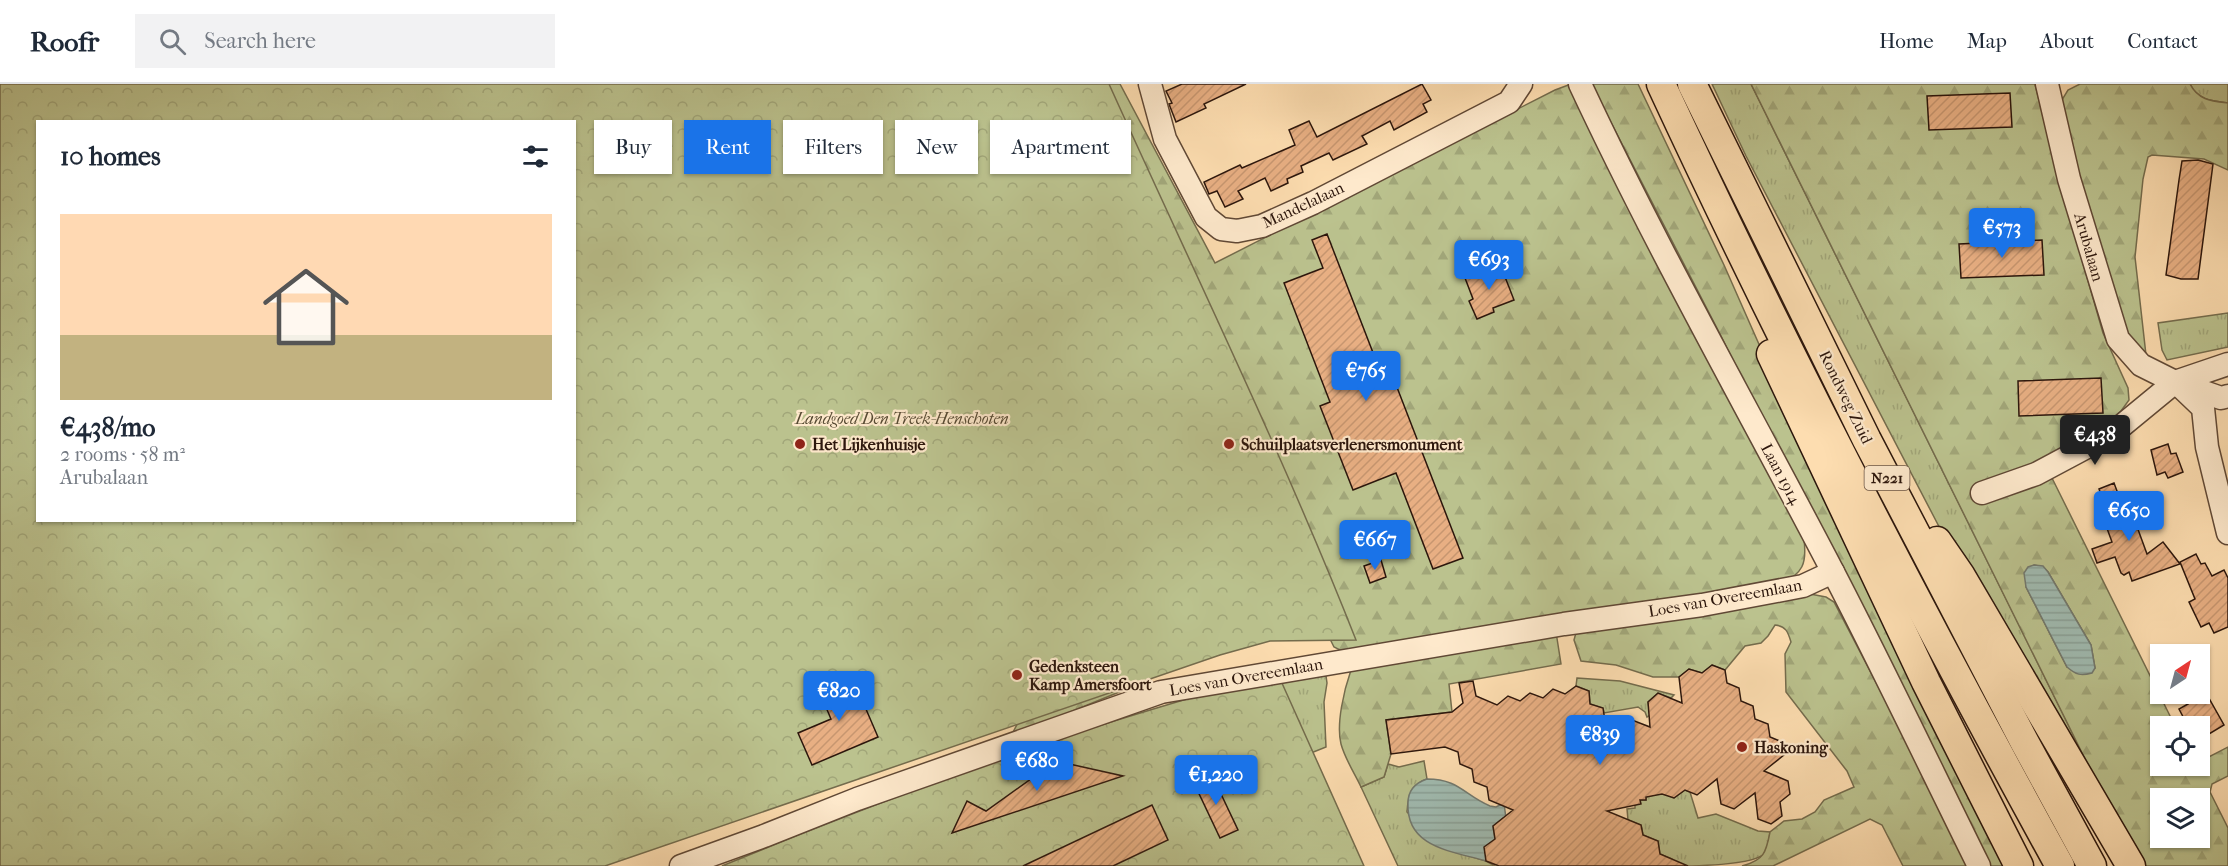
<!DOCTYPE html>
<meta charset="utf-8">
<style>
body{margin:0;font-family:"IM FELL French Canon",serif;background:#f2f2f3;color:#1f2937;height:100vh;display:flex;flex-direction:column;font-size:22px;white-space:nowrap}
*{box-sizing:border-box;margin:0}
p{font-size:20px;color:#747a83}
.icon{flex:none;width:33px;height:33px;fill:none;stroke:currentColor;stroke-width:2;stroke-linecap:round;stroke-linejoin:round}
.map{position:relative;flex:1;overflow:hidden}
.details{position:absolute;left:36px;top:36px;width:540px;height:402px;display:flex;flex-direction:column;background:#fff;border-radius:0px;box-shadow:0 2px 4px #0004}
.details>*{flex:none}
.hud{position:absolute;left:594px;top:36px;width:570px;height:54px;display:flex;gap:12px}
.needle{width:39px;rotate:36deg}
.controls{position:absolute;left:2150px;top:560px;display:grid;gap:12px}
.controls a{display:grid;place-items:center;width:60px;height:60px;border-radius:0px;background:#fff;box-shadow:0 2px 4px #0004;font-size:30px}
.price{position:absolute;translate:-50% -51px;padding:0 14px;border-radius:6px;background:#1a73e8;color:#fff;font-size:20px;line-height:39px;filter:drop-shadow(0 2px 3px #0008)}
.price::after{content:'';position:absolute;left:50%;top:36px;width:18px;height:14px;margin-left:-9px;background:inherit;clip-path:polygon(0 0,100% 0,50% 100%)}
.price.current{background:#222;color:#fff}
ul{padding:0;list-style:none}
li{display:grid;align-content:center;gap:12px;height:318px;padding:0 24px}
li+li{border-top:2px solid #e0e1e3}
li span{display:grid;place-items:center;height:186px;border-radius:0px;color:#555}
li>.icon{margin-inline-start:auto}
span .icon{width:108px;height:108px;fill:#fffc;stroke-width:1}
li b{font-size:26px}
h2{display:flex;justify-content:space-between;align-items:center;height:72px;padding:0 24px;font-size:26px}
.pill{padding:0 21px;border-radius:0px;background:#fff;box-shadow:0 2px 4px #0004;font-size:21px;line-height:54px}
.pill.current{background:#1a73e8;color:#fff}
header{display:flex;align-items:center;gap:36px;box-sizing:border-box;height:84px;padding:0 30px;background:#fff;border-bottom:2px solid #e0e1e3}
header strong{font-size:28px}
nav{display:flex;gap:33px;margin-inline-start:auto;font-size:21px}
.search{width:420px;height:54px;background:#f2f2f3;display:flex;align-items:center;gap:15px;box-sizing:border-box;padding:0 21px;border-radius:0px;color:#747a83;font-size:22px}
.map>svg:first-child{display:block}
</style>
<header>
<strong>Roofr</strong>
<div class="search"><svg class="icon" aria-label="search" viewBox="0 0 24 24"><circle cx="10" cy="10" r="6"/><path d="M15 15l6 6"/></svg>Search here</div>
<nav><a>Home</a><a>Map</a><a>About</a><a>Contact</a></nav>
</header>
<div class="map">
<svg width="2228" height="782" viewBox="0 0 2228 782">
<defs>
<pattern id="grass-tufts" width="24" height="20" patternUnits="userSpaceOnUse" patternTransform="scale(1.5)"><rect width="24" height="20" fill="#bbc28e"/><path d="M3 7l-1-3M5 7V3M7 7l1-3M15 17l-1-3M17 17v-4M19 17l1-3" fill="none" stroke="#a1a679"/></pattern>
<pattern id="forest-firs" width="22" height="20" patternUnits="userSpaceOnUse" patternTransform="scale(1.5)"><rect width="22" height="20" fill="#bbc28e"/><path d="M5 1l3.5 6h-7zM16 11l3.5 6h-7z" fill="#a1a679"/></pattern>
<pattern id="park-crowns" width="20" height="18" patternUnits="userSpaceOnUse" patternTransform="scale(1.5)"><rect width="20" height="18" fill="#bbc28e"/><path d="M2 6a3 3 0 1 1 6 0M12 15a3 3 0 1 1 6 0" fill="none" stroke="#a1a679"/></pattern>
<pattern id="water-rules" width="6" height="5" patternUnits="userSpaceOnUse" patternTransform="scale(1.5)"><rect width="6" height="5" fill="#a0bbb1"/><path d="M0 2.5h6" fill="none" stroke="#8aa097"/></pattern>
<pattern id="building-hatch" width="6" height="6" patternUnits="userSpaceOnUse" patternTransform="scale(1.5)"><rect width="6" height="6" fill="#e8af83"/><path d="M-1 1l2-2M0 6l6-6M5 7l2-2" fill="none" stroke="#c79670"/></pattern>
</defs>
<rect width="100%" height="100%" fill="#fdddb0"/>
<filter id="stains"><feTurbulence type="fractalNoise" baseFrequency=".00333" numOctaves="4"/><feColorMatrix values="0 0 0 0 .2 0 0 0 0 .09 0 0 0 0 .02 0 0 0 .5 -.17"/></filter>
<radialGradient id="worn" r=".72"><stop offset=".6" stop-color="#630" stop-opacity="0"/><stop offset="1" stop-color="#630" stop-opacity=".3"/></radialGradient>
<g fill="url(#grass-tufts)" stroke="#746c4d" stroke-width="1.5">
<path d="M1712,0H1751L2128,761L1946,456L1746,72Z"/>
<path d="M2190,0H2228V19C2211,17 2198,16 2190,0Z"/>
<path d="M2228,229V263L2167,276L2162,266L2158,239Z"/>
<path d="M1323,588L1326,592L1327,599L1324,618L1326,663L1311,669L1278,599Z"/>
<path d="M1577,594L1620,597L1674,611L1671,614L1658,609L1648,618L1650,631L1647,633L1645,628L1638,623L1604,629L1603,624L1590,620L1589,607L1576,602Z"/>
<path d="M1424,677L1427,695C1411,700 1408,712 1407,728L1446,765L1486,777L1495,782H1398L1361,703L1384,693L1388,680L1399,683Z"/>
<path d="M1685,706L1690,708L1698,734L1716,730L1758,747L1770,748C1769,755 1769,764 1764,770C1750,782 1695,782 1673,782L1672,775L1660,770L1658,757L1643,751L1641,741L1628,736L1627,725L1635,724V721L1640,719V716H1646V713L1662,709L1674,714Z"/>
</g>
<g fill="url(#forest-firs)" stroke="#746c4d" stroke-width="1.5" fill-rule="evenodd">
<path d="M848,0H1120L1215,179L1555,6L1571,0L1804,455C1807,480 1803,489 1781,500L1344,568L1334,563L1330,555L1281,444L1155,586L1134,602L1011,652L1023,629Z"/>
<path d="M1591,0H1638L1724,181L1792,335L2008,782H1986L1720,250Z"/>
<path d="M1751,0H2035L2057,89L2103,249L2128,304L2129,316L2121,327L2051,392L2175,642H2160V681H2199V678L2228,663V692L2212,700L2210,708L2228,744V782H2138ZM2034,481L2043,483L2048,488L2091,561L2095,584L2067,583L2026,503ZM2160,714H2199V753H2160Z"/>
<path d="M2080,0H2190C2198,16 2211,17 2228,19V86L2204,75L2152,71L2148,73L2143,95L2135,173L2146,271L2137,265L2123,241L2076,82L2060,19L2068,6Z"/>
<path d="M1810,510L1826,513L1834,518L1972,782H1903L1882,741L1870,735L1773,782H1742C1764,776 1766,769 1770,748L1784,737L1802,735L1815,728L1824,716L1854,703L1847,687L1786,608L1785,570L1791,558C1788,548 1786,542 1775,541L1768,552L1761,559L1745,562L1725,586L1712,581L1702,589L1689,585L1679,593H1653L1616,581L1581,577L1574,556L1577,545Z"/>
<path d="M1556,548L1561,580L1449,600L1452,628L1386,636L1391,670L1384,693L1361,703C1355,690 1345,675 1341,660C1336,640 1344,606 1351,586Z"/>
</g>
<g fill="url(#park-crowns)" stroke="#746c4d" stroke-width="1.5" fill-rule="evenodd">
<path d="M0,0H1109C1192,184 1282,368 1356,556L1270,557L1220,571L605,782H0ZM38,38H574V436H38Z"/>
<path d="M1277,588L1364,782H722C846,731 971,683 1098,642C1158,623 1218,606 1277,588Z"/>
</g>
<g fill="url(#water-rules)" stroke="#72796f" stroke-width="1.5">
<path d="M2034,481L2043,482L2048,488L2091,561L2095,584L2092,589C2081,592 2076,591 2067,583L2026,503L2024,489L2028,483Z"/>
<path d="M1427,695C1459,695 1464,711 1490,722L1496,723L1504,719L1506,735L1503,734L1493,742L1495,755L1486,777C1452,767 1406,764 1408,719C1408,706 1415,699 1427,695Z"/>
</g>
<g fill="url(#building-hatch)" stroke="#2c160c" stroke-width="1.5">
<path d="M1182,0H1246L1204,20L1206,24L1176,38L1169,20L1172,19L1166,7Z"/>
<path d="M1422,0L1431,16L1423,20L1427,28L1394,46L1390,37L1362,52L1367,60L1333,76L1329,69L1301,82L1303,88L1287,95L1288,99L1271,107L1265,94L1238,107L1243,115L1225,123L1217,107L1209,110L1204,98L1240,81L1242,84L1295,61L1289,46L1309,37L1317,53Z"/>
<path d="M2010,9L2012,43L1929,46L1927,12Z"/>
<path d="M2198,76L2213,80L2198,195H2181L2166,191L2179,96L2182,77Z"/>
<path d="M1327,150L1384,297L1393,293L1463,474L1433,485L1396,389L1353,406L1320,322L1330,318L1284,199L1323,184L1312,156Z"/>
<path d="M2042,156L2044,191L1961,194L1959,160Z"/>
<path d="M1500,180L1514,216L1493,224L1494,228L1477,235L1469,217L1473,215L1465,194Z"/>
<path d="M2101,294L2103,329L2019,332L2018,297Z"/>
<path d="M2168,360L2171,370L2176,369L2183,388L2168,394L2165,388L2157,391L2151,366Z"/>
<path d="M2114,399L2130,442L2136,440L2147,470L2163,458L2180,480L2132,497L2129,488L2124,491L2121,489L2115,473L2097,479L2092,465L2112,458L2101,428L2106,424L2099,405Z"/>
<path d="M2196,470L2201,480L2205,479L2212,492L2224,486L2228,494V543L2214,549L2209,539L2201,543L2189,518L2195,515L2180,478Z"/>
<path d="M1381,476L1386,493L1370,499L1364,482Z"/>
<path d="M1712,581L1725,586L1727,599L1739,604L1741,617L1753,622L1755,635L1768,640L1770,653L1782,658L1784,671L1764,687L1788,697L1790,710L1780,718L1782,732L1771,740L1758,735L1755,709L1734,725L1721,720L1717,695L1697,711L1685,706L1674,714L1662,710L1646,713V716H1640L1641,720L1607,727L1641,741L1643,751L1658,757L1660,770L1688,782H1499L1486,777L1484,763L1495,755L1493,742L1513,726L1489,716L1487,703L1474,698L1472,685L1460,680L1458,668L1445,663L1391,670L1386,636L1452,628L1463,619L1459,599L1473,597L1476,612L1497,621L1508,612L1520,617L1530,609L1543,614L1553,605L1565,610L1576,602L1589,607L1590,620L1603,624L1607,650L1627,634L1650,643L1648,618L1658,609L1682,619L1679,593L1689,585L1702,589Z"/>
<path d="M850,588L878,653L812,681L798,649L831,635L817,602Z"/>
<path d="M2181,609H2206L2224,641L2204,653L2202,650L2200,651L2199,642H2188L2179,625L2188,620Z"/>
<path d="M1056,677L1123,692L952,749L967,717L986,727Z"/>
<path d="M1212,691L1238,746L1220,754L1194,699Z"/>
<path d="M1152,721L1168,756L1113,782H1023Z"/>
</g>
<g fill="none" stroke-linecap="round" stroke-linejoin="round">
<defs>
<g id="minor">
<path d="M1150,0L1165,55L1206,133L1221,145L1237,147L1262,142L1313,119L1509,18L1521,0"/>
<path d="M1580,0C1657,165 1748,325 1832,486C1883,584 1930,683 1979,782"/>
<path d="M2047,0L2069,95L2118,255L2141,281L2175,298L2221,314L2228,312"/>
<path d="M2181,303L2203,324L2207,363L2228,449"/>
<path d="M1982,409L2036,390L2113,349L2175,298L2228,280"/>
<path d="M681,782L764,752L857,715L1161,608L1564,540L1702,521L1803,502L1833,488"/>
</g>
<g id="major">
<path d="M1661,0C1784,265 1919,526 2060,782"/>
<path d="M1692,0L1867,356L2025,659L2092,782"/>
<path d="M1771,270L1926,598L2019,782"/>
<path d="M1937,457L1961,492L2131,782"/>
</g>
</defs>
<use href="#minor" stroke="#604835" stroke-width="25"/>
<use href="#major" stroke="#2c160c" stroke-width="31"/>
<use href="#minor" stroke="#fee9cc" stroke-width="22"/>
<use href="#major" stroke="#fdddb0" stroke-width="28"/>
</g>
<g fill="#8f2418" stroke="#fee9cc" stroke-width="2">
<circle cx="800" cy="360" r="6"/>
<circle cx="1229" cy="360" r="6"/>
<circle cx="1017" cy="591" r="6"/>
<circle cx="1742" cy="663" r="6"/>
</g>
<g text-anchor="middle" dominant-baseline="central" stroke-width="4.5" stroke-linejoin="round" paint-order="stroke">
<rect fill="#fee9cc" stroke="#6b5546" stroke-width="1.5" x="1864.5" y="382" width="45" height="24" rx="4.5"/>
<g font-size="15" font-weight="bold" fill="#2c160c">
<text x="1887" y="394">N221</text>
</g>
<g font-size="16" fill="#2c160c" stroke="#fee9cc">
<text transform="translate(1303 121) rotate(-25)">Mandelalaan</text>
<text transform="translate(2089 163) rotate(74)">Arubalaan</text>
<text transform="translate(1846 313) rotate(64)">Rondweg Zuid</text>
<text transform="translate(1781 390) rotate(62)">Laan 1914</text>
<text transform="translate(1725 514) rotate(-10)">Loes van Overeemlaan</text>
<text transform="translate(1246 593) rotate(-10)">Loes van Overeemlaan</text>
</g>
<g font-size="16" font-style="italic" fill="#574a33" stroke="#fee9cc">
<text x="902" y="334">Landgoed Den Treek-Henschoten</text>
</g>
<g font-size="16" font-weight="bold" fill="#2c160c" stroke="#fee9cc" text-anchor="start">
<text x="812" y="360">Het Lijkenhuisje</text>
<text x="1241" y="360">Schuilplaatsverlenersmonument</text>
<text x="1029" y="582">Gedenksteen<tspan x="1029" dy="18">Kamp Amersfoort</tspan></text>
<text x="1754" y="663">Haskoning</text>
</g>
</g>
<rect width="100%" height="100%" filter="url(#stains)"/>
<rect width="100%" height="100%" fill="url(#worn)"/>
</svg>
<div class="controls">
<a><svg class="needle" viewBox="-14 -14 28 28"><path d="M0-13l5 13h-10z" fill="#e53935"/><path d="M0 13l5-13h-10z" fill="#747a83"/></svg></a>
<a><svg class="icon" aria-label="locate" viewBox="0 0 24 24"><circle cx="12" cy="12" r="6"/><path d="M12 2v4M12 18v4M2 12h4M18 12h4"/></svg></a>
<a><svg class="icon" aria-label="layers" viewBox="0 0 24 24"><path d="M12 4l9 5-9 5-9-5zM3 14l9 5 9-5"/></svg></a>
</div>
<b class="price" style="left:2002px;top:175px">€573</b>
<b class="price" style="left:1489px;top:207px">€693</b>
<b class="price" style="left:1366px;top:318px">€765</b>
<b class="price current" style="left:2095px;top:382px">€438</b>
<b class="price" style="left:2129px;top:458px">€650</b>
<b class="price" style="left:1375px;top:487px">€667</b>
<b class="price" style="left:839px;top:638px">€820</b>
<b class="price" style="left:1600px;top:682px">€839</b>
<b class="price" style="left:1037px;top:708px">€680</b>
<b class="price" style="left:1216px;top:722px">€1,220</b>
<div class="hud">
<a class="pill">Buy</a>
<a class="pill current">Rent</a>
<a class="pill">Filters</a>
<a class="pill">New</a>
<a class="pill">Apartment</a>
</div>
<section class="details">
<h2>10 homes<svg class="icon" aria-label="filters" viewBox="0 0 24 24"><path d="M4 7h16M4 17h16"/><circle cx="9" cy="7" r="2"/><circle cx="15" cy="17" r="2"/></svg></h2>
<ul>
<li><span style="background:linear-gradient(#ffd9b3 65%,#c2b280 0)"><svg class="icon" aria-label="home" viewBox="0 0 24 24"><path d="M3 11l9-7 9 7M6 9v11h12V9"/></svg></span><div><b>€438/mo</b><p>2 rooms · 58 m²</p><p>Arubalaan</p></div></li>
</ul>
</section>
</div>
